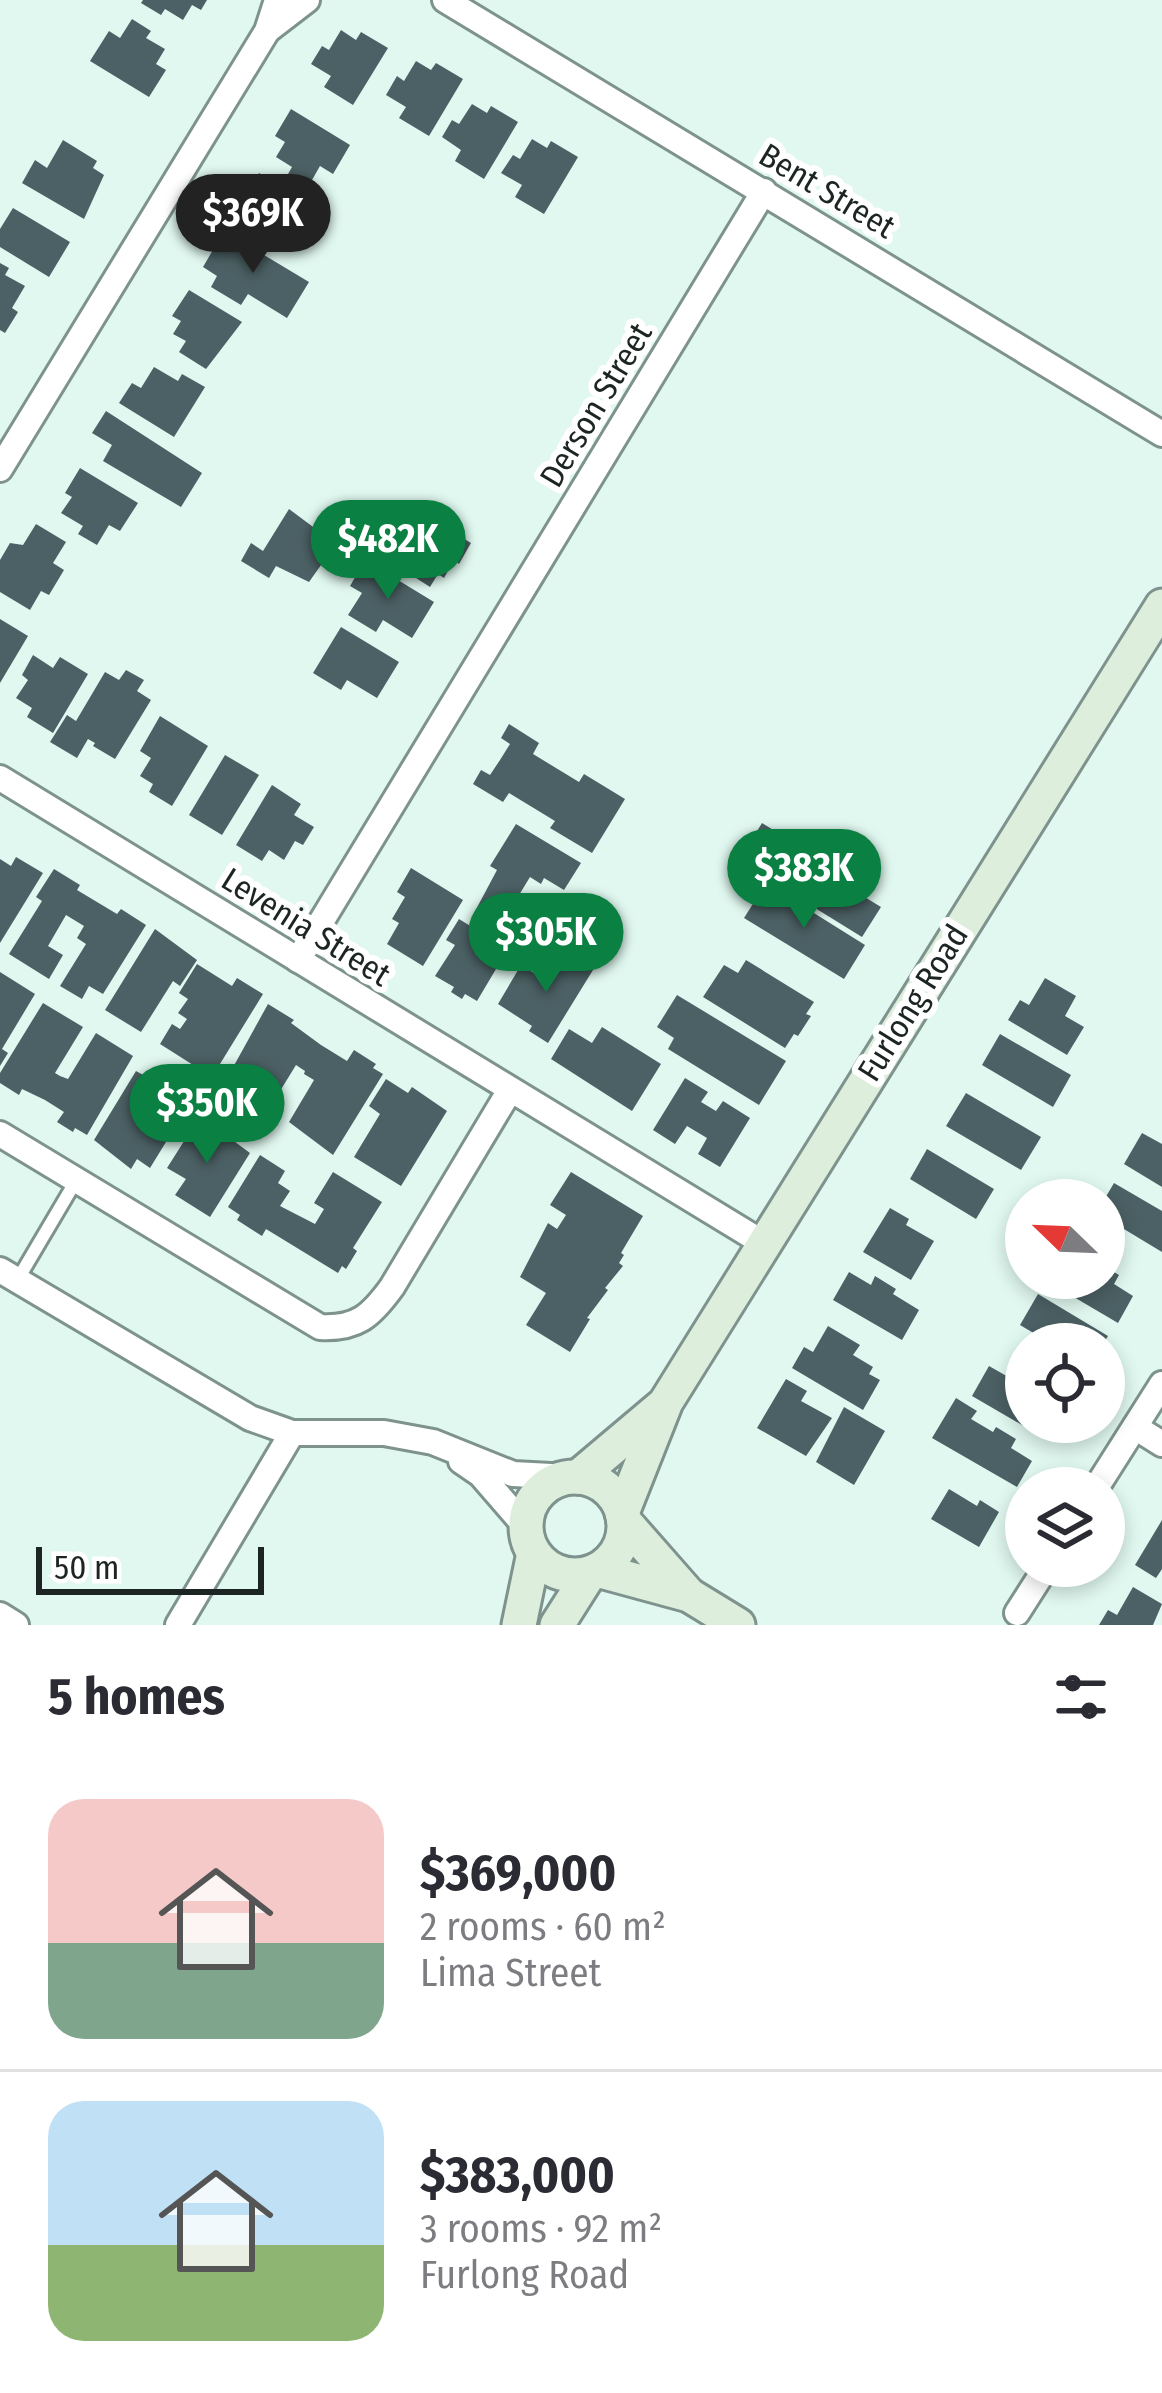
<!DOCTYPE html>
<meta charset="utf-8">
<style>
body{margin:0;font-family:"Fira Sans Condensed",sans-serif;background:#f7f7f7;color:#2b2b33;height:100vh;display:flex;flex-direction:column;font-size:45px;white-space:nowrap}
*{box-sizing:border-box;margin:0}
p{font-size:39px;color:#7c7c81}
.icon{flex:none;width:66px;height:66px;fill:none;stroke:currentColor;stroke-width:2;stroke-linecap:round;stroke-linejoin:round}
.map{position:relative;height:1625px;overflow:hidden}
.drawer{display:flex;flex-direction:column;background:#fff;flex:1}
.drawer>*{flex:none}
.needle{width:78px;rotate:293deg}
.tools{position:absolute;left:1005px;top:1179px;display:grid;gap:24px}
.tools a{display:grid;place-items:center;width:120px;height:120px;border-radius:50%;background:#fff;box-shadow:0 6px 18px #0003;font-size:60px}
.scale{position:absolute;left:36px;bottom:30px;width:228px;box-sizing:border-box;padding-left:12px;border:6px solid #1c2523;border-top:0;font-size:33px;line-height:42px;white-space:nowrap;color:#1c2523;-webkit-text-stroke:9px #fff;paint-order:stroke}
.price{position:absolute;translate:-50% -102px;padding:0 27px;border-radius:42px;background:#0b8043;color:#fff;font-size:39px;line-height:78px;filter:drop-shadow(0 3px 6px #0008)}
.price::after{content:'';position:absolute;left:50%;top:72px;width:36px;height:27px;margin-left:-18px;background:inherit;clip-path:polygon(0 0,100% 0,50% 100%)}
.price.active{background:#222;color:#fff}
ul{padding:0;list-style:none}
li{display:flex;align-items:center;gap:36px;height:300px;padding:0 48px}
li+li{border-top:3px solid #e1e1e2}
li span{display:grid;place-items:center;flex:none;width:336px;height:240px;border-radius:36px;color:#555}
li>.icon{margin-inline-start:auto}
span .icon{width:144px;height:144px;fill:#fffc;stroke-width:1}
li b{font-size:51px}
h2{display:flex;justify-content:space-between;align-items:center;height:144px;padding:0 48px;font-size:51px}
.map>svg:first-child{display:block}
</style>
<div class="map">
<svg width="1162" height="1625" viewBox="0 0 1162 1625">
<rect width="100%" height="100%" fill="#e0f8f0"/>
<g fill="#4c6165">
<path d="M143,0H207L201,10L192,5L183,20L165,9L161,15L141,3Z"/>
<path d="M132,19L151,31L146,38L165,49L156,64L166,70L149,97L90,61L109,31L120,38Z"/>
<path d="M341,30L356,40L361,32L388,48L353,105L324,87L331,76L311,64L322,46L329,50Z"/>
<path d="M416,61L431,70L436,63L463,79L429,136L399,118L406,107L386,95L397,76L404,81Z"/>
<path d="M472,104L487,113L491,106L518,122L484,179L455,161L461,150L442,137L452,120L459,124Z"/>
<path d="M291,109L350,145L333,174L320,166L308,187L288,174L292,167L276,157L285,142L275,136Z"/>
<path d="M532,139L547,148L551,141L578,157L544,214L515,197L522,185L501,173L513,155L520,159Z"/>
<path d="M63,140L97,161L93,168L104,175L84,219L22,183L35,160L47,168Z"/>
<path d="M259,173L314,207L285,252L255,234L261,223L237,209Z"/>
<path d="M13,208L70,242L49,277L0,247V229Z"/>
<path d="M224,231L309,282L287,318L248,294L241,305L211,287L217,276L203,267Z"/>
<path d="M0,263L9,268L5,275L25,286L12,308L18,312L5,333L0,330Z"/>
<path d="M189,290L242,322L206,369L179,352L186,341L173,334L181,321L172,316Z"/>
<path d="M154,367L178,381L182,374L205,387L174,437L119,403L132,383L141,388Z"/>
<path d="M106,411L202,473L181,507L103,461L112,445L92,433Z"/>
<path d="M80,468L138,503L120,531L109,525L97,545L78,534L83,526L61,513L72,497L65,493Z"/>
<path d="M405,503L471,543L459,564L454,560L444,578L438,574L430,587L399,567L409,550L385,536Z"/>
<path d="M289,509L336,544L309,582L276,566L269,578L241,561L251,543L263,551Z"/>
<path d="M36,524L66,542L53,563L64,570L49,595L41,591L30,610L0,592V560L10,543L23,545Z"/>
<path d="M365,560L434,602L412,638L383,620L376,632L348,615L362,593L350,586Z"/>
<path d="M0,619L28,636L0,683Z"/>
<path d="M341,627L399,662L377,698L347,680L341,690L313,673Z"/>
<path d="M33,655L53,668L60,657L88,674L53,733L27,717L32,708L16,698L28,680L22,675Z"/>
<path d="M126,670L144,680L137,691L151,700L115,759L93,746L95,743L88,739L77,758L50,742L67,715L76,721L105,672L119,680Z"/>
<path d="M160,716L208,746L172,806L149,792L153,784L140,776L151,758L140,751Z"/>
<path d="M509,724L539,743L533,754L579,782L584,774L625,799L592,853L550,828L555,821L509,793L503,802L473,784L481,770L490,775L500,760L510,744L501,738Z"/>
<path d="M225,755L259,775L222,835L189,815Z"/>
<path d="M272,785L301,804L294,815L314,827L303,845L295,841L284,860L269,850L262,861L236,845Z"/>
<path d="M762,823L830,865L834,857L867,878L858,893L881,907L862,937L739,861Z"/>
<path d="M516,824L581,863L564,890L544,878L541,884L530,877L516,900L522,904L518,911L527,917L477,1001L465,994L462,999L451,992L454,987L435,976L455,945L446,940L459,919L480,932L486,923L473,915L497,870L490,866Z"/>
<path d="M16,857L43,873L0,943V859L11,866Z"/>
<path d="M411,868L463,900L423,966L387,944L399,923L392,919L405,897L397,892Z"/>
<path d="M54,869L80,885L77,890L117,914L121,909L146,925L103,994L89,986L82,999L60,986L86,944L77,938L84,926L66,915L48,946L63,955L49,979L9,954L42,901L36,897Z"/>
<path d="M766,883L865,945L844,979L744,918Z"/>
<path d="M155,929L197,960L180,986L173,981L141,1032L105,1010Z"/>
<path d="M563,951L593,970L548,1043L529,1031L532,1026L498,1004L521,965L545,980Z"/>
<path d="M746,960L814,1002L806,1014L811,1016L798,1036L794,1034L785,1048L703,997L724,965L738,973Z"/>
<path d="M197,964L232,986L237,978L263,994L212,1077L160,1044L172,1024L180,1029L187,1019L178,1013L188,999L179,993Z"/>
<path d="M0,972L35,994L2,1049L8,1053L0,1066Z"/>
<path d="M1045,978L1076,996L1065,1016L1084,1027L1067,1055L1008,1020L1020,1000L1029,1005Z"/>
<path d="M677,995L786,1061L759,1105L668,1049L674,1038L657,1027Z"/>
<path d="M43,1003L83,1027L55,1073L60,1076L68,1079L96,1033L133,1056L87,1135L75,1128L73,1132L57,1122L64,1112L45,1100L22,1089L19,1095L0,1083V1073Z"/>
<path d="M268,1004L294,1020L291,1023L321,1045L347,1061L354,1050L376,1064L373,1068L383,1074L333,1155L289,1122L314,1080L304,1074L305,1071L296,1065L277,1096L256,1083L249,1094L226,1080Z"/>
<path d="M602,1027L661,1064L632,1111L551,1059L569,1029L592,1043Z"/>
<path d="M1000,1034L1071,1075L1053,1107L982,1065Z"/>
<path d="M136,1071L152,1080L155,1074L179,1089L168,1107L182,1116L150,1168L137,1159L131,1169L94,1140Z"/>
<path d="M685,1078L708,1092L701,1102L716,1111L723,1101L750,1118L720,1167L698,1154L707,1138L687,1126L675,1144L653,1130Z"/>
<path d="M386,1079L408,1093L412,1087L447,1111L401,1186L354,1157L380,1114L369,1106Z"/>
<path d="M966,1093L1041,1137L1021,1170L946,1126Z"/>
<path d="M200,1116L250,1153L210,1217L175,1195L186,1179L167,1168Z"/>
<path d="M1142,1133L1162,1144V1187L1124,1164Z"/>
<path d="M927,1149L994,1189L976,1219L910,1179Z"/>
<path d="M260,1155L285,1171L278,1183L290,1191L280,1206L315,1224L324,1209L314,1203L333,1172L382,1202L353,1248L357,1251L346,1269L342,1266L338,1273L266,1229L262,1236L237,1220L240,1215L228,1207Z"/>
<path d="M571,1172L643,1216L621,1253L624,1255L619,1263L623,1266L605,1288L608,1290L587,1318L590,1319L570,1352L526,1325L546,1293L520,1277L548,1223L557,1229L566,1215L550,1205Z"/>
<path d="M1114,1183L1162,1211V1252L1104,1217V1200Z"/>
<path d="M890,1208L909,1219L906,1225L934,1241L911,1280L863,1252Z"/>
<path d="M1104,1266L1119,1275L1114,1284L1133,1296L1118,1323L1050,1283L1053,1278H1104Z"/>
<path d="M849,1272L871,1285L875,1276L896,1289L893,1294L919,1310L902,1340L833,1300Z"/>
<path d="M1038,1294L1108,1336L1103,1344H1052L1020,1325Z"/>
<path d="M828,1326L860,1345L853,1355L873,1367L869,1374L880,1380L863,1410L792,1368L804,1347L813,1352Z"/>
<path d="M989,1366L1026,1387V1422H1056L1046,1439L972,1396Z"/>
<path d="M786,1379L807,1391L801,1401L832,1418L806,1456L757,1428Z"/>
<path d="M956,1398L977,1411L971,1419L993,1432L996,1427L1016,1439L1011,1448L1032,1461L1017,1487L932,1438Z"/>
<path d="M844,1407L885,1431L854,1485L816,1462Z"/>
<path d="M949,1489L977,1506L980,1500L999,1512L979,1547L931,1519Z"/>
<path d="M1162,1520V1569L1156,1578L1135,1565Z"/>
<path d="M1133,1587L1162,1604L1153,1625H1099L1108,1610L1117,1615Z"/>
</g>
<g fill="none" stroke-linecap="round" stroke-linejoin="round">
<defs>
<path id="lane" d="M18,1279L77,1179"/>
<g id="street">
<path d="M445,0L1162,434"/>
<path d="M268,30L307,0"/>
<path d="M0,469L267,31L277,0"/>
<path d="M0,778L763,1243"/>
<path d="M298,960L764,191"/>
<path d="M0,1134L320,1327C357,1329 371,1316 392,1287L510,1090"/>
<path d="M0,1270L250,1418L292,1433H384L433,1442L513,1474L570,1477"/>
<path d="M1135,1427L1162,1444"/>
<path d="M461,1461L480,1474L526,1527"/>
<path d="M1096,1488L1162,1384"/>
<path d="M1017,1613L1047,1566"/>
<path d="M0,1615L16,1625"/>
<path d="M178,1625L292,1433"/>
</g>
<g id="secondary">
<path d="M578,1477L661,1407"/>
<circle cx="575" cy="1526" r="49"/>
<path d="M622,1513L666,1402L1162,606"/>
<path d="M624,1521L689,1595"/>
<path d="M597,1570L689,1595L738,1625"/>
<path d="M519,1625L534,1553"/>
<path d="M557,1625L590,1573"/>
</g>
</defs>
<use href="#lane" stroke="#7e938d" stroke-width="18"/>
<use href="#street" stroke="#7e938d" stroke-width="30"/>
<use href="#secondary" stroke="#7e938d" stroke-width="39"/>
<use href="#lane" stroke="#fff" stroke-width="12"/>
<use href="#street" stroke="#fff" stroke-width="24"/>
<use href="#secondary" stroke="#deeedc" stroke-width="33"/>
</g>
<g text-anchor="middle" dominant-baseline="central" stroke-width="12" stroke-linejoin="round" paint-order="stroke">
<g font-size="33" fill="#1c2523" stroke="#fff">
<text transform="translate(827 191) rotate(31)">Bent Street</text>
<text transform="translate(596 405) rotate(-59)">Derson Street</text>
<text transform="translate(306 927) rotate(32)">Levenia Street</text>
<text transform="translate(913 1003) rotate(-58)">Furlong Road</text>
</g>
</g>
</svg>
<div class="tools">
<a><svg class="needle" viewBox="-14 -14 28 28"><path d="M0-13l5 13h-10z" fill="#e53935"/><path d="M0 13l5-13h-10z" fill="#7c7c81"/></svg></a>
<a><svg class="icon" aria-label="locate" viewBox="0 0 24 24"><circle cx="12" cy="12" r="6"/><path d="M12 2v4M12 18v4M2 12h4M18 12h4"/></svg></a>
<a><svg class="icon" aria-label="layers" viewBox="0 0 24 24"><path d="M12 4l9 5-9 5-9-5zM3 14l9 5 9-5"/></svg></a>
</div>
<div class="scale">50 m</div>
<b class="price active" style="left:253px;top:276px">$369K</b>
<b class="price" style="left:388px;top:602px">$482K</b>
<b class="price" style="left:804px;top:931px">$383K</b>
<b class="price" style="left:546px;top:995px">$305K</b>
<b class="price" style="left:207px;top:1166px">$350K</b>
</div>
<section class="drawer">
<h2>5 homes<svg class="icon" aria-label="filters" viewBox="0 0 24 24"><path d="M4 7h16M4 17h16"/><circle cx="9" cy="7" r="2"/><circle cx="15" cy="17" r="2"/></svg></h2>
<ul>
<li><span style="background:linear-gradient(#f6c9c9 60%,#7fa58c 0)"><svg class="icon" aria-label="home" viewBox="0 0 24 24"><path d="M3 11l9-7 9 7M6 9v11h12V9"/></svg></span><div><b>$369,000</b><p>2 rooms · 60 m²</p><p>Lima Street</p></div></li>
<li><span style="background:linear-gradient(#bfe0f5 60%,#8fb573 0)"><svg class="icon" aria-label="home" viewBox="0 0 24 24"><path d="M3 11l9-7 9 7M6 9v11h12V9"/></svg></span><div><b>$383,000</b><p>3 rooms · 92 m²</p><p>Furlong Road</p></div></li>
</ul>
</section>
